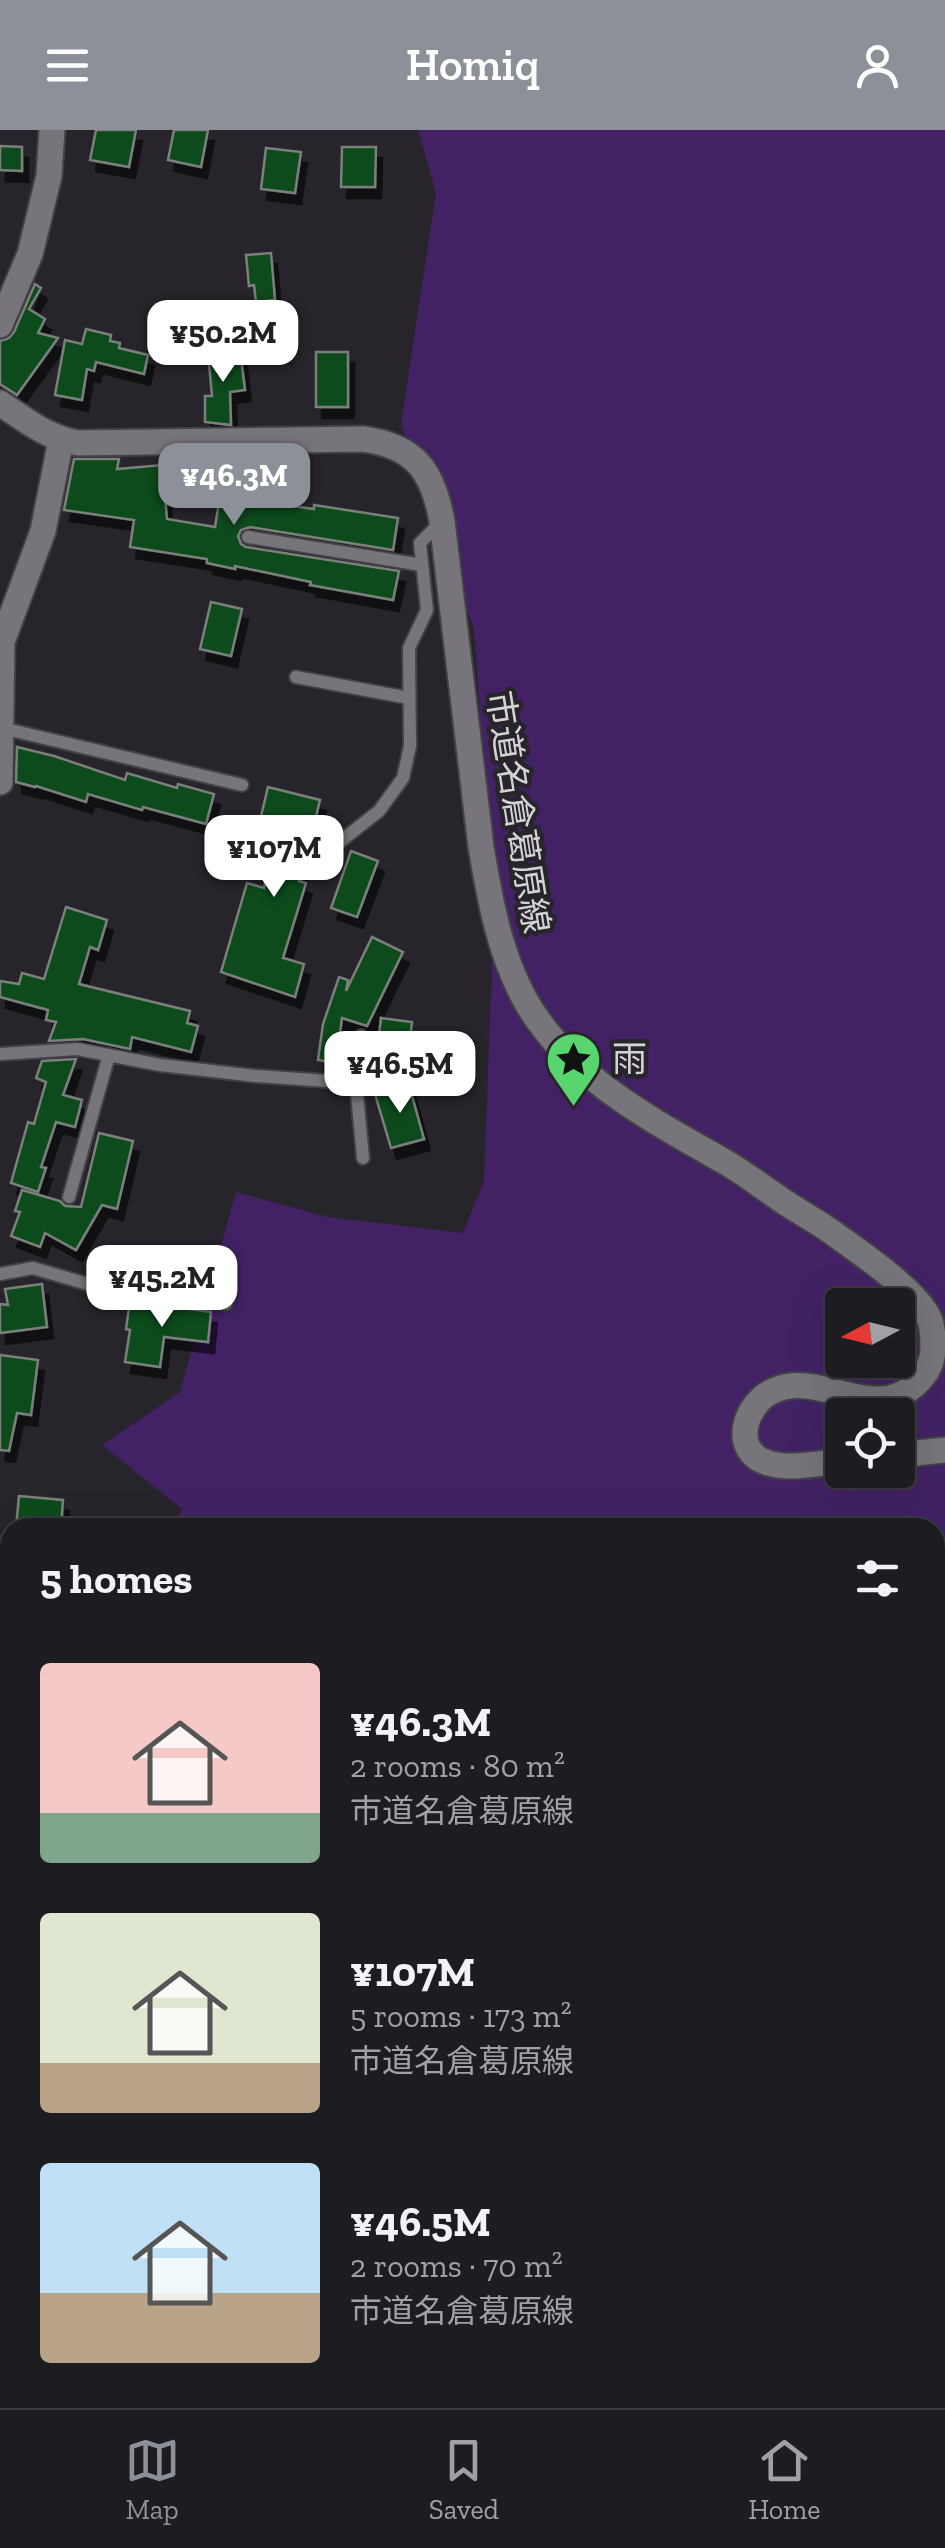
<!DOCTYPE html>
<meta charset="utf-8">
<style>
body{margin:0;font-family:"Zilla Slab","Noto Sans JP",serif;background:#2a292d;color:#f1f3f6;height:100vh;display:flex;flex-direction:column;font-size:38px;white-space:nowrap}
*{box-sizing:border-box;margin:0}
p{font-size:32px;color:#a0a1a5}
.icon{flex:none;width:55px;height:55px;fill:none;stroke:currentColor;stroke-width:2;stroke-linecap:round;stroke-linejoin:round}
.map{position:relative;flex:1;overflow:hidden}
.drawer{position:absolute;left:0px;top:1388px;width:945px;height:892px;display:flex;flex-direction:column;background:#1d1c20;border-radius:30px 30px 0 0;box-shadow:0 10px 40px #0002,0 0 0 2px #3b3a3e}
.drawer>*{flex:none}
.needle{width:65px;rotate:263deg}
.controls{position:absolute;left:825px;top:1158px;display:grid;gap:20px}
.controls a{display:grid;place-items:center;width:90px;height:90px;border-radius:10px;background:#1d1c20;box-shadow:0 10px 40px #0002,0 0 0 2px #3b3a3e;font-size:50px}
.price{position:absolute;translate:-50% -85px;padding:0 22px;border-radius:20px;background:#fff;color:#222;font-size:32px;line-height:65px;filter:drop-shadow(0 2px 5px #0008)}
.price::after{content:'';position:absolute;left:50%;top:60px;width:30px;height:22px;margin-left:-15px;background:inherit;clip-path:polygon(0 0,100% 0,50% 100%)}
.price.active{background:#8c9099;color:#fff}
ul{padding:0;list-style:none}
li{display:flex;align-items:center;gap:30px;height:250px;padding:0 40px}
li span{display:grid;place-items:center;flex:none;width:280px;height:200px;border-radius:10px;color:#555}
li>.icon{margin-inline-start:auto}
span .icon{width:120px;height:120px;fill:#fffc;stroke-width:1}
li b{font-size:42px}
h2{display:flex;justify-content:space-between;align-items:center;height:120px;padding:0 40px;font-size:42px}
header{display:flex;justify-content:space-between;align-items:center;height:130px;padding:0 40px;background:#8c9099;color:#fff;font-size:45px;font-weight:600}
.dock{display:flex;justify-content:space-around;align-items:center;height:140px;border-top:2px solid #3b3a3e;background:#1d1c20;font-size:28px;color:#a0a1a5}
.dock a{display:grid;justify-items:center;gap:5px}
.dock .active{color:#8c9099}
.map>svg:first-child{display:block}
</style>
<header><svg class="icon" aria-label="menu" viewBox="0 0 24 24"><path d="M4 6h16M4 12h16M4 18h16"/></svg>Homiq<svg class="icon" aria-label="person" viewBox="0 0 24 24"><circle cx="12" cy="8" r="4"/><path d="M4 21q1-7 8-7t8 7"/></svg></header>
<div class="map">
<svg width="945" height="2278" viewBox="0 0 945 2278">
<defs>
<filter id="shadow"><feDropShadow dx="6" dy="11" stdDeviation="0" flood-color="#0009"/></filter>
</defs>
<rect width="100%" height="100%" fill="#27252b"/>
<path fill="#422265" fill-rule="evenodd" d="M418,0H945V2278H0V2076L10,2068V2270H935V1398L173,1397L182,1379L102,1315L180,1262L236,1062L327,1087L463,1103L484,1051L494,783L474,499L401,294L436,63ZM842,1175H898V1230H842ZM842,1285H898V1340H842Z"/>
<g fill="#0b4b1b" stroke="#7b807b" stroke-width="2.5" filter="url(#shadow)">
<path d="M96,0H136L129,37L90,30Z"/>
<path d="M174,0H208L201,37L168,30Z"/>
<path d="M0,16L22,17V41L0,40Z"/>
<path d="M342,17H376L375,57H341Z"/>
<path d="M266,18L301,22L295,63L261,59Z"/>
<path d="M271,123L275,170L256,172L254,155L249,156L246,125Z"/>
<path d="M35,154L41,158L29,179L45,189L38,203L58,208L17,265L0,254V211L9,208L14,202Z"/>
<path d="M181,195L202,199L198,220L177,216Z"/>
<path d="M86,199L111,205L110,211L120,213L119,218L148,225L144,244L96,232L94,241L87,239L82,270L55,265L65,210L82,214Z"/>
<path d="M240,220L245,260L230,262L231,295L205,292V266H212L208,223Z"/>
<rect x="316" y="222" width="32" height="55"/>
<path d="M74,329H119L117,339L162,335L167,389L215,397L220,366L314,379V375L398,388L393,420L250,397L241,400L238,406L241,414L246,417L399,441L393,470L310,455L311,452L235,436V439L207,433V429L130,417L134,390L64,380Z"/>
<path d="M211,472L242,479L231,526L200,519Z"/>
<path d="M17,617L54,626L125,650L127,643L177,658L178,654L214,664L206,694L143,677L142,680L88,664L86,672L36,656L35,657L16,652Z"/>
<path d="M268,657L320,670L313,699L310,698L299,751L306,753L283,828L304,834L295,867L221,842L247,753L264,758L278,690L261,686Z"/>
<path d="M351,721L378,731L357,787L331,778Z"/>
<path d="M66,777L107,790L98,820L90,817L79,854L190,881L187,893L198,896L191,922L132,907L130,919L83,909L49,911L56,892L46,890L48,880L0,867V851L19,854L22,843L44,849Z"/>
<path d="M372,807L403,822L367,896L342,888L336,933L318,930L323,894L339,847L348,850L346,861Z"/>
<path d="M381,888L412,892L407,936L376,932Z"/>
<path d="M76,929L63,965L82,970L75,997L56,992L41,1037L46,1038L38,1062L11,1053L28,992L34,994L46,952L36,948L42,931Z"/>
<path d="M409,955L424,1009L391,1018L375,964Z"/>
<path d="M99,1003L133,1011L117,1079L102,1075L76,1120L45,1103L40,1117L11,1106L20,1082L15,1081L22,1060L60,1071L65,1076L81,1077Z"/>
<path d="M42,1154L47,1197L0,1203V1174L8,1175L5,1159Z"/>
<path d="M130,1171L211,1182L208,1212L164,1207L160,1237L125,1232L130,1200L126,1199Z"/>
<path d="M0,1225L38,1230L31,1285L17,1283L9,1321L0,1320Z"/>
<path d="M19,1366L63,1370L61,1398H16Z"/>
</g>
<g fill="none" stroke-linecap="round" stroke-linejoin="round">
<defs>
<g id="service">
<path d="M248,407L422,435"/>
<path d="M296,547L409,568"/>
<path d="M2,598L242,655"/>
<path d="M337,714L379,681L403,648L410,616L409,518L427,480L420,413L440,393"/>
<path d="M0,924L77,919L160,935L256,946L356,953L363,1028"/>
<path d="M356,953L361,906"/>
<path d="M69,1067L109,925"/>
<path d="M0,1144L33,1138L91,1155L226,1174"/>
</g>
<g id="minor">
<path d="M0,195L30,124L49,46L52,0"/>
<path d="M0,273C25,290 48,308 78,313L363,309C416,316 433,342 442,391L481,717C490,770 500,827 528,875C572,948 648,988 720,1029C742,1041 762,1057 783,1071C801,1083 822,1094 840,1108C864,1125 917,1162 929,1188C933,1197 933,1207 933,1217C933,1227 930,1237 924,1245C913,1259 897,1269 879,1269C844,1270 810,1246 775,1260C745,1272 729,1321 768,1333C789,1340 820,1333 842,1331"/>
<path d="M0,652L2,512L43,401L61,310"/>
<path d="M898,1325L945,1320"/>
</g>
</defs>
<use href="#service" stroke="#434146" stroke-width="16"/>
<use href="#minor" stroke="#434146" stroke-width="29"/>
<use href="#service" stroke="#77747b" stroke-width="12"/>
<use href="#minor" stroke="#77747b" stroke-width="25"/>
</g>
<defs>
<symbol id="sight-pin" viewBox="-11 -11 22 30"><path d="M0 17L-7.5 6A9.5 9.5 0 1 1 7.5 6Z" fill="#59d56f" stroke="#27252b"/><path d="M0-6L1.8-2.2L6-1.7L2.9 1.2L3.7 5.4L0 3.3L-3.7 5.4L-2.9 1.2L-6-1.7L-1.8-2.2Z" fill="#111"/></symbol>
</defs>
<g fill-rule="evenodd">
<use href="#sight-pin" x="542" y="898" width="63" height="86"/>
</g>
<g text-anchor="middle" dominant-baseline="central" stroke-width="9" stroke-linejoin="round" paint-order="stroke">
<g font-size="35" fill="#d4d2d6" stroke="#27252b">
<text transform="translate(518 682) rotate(81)">市道名倉葛原線</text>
</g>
<g font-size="35" fill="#d4d2d6" stroke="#27252b" text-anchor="start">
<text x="612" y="929">雨</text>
</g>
</g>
</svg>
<div class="controls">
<a><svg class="needle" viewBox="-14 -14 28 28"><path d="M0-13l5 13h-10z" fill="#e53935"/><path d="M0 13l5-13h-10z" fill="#a0a1a5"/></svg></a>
<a><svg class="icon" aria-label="locate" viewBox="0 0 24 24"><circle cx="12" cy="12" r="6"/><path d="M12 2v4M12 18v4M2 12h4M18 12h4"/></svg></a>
</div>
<b class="price" style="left:223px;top:255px">¥50.2M</b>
<b class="price active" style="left:234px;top:398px">¥46.3M</b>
<b class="price" style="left:274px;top:770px">¥107M</b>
<b class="price" style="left:400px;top:986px">¥46.5M</b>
<b class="price" style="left:162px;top:1200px">¥45.2M</b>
<section class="drawer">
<h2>5 homes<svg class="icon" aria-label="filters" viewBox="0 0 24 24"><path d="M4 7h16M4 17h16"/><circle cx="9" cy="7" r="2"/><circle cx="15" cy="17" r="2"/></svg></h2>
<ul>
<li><span style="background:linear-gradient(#f6c9c9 75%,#7fa58c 0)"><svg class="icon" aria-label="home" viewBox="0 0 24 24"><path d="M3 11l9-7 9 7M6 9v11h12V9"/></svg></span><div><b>¥46.3M</b><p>2 rooms · 80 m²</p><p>市道名倉葛原線</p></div></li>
<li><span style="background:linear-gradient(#dfe7d0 75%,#b9a48a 0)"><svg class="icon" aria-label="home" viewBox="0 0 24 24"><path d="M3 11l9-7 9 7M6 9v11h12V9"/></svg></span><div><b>¥107M</b><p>5 rooms · 173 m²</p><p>市道名倉葛原線</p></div></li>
<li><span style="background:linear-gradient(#bfe0f5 65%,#b9a48a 0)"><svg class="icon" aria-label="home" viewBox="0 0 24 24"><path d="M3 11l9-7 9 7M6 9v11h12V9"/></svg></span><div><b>¥46.5M</b><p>2 rooms · 70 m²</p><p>市道名倉葛原線</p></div></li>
</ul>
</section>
</div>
<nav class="dock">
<a class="active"><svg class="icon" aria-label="map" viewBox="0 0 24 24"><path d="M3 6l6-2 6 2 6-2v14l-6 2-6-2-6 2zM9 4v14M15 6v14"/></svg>Map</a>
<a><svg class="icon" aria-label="saved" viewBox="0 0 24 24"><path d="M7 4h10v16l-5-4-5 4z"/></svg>Saved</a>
<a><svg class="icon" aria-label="home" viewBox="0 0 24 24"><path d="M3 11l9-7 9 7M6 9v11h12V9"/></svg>Home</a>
</nav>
